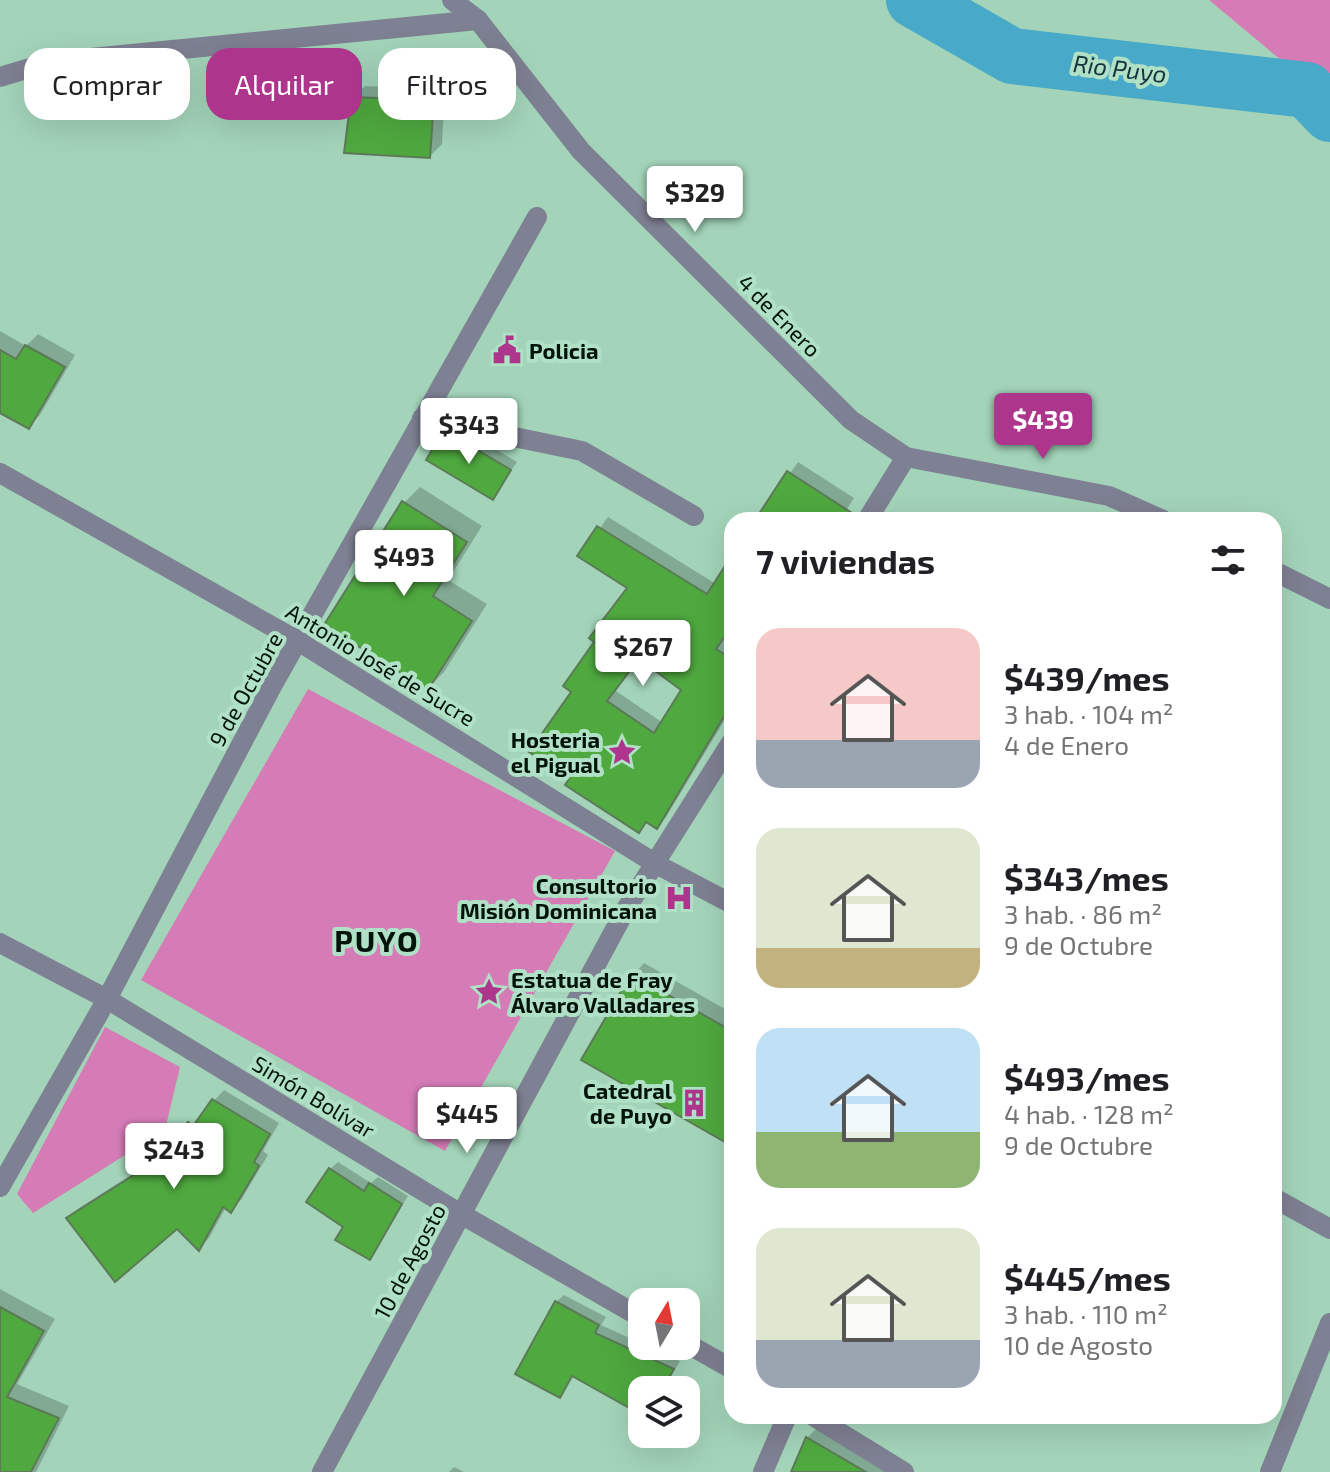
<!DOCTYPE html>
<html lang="es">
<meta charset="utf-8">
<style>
body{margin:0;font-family:"Exo 2",sans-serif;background:#f6f6f6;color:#202124;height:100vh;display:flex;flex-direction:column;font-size:30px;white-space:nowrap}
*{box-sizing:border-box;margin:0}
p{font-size:26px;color:#757577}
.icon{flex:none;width:44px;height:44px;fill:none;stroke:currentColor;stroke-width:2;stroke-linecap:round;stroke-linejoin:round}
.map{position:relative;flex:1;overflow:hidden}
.sheet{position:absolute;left:724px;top:512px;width:558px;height:912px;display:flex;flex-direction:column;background:#fff;border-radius:24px;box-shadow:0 8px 32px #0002}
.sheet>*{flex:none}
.guide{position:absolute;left:24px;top:48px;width:580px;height:72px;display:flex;gap:16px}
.needle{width:52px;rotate:10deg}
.controls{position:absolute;left:628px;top:1288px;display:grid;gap:16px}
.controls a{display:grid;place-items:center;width:72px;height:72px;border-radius:16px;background:#fff;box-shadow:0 8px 32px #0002;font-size:40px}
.price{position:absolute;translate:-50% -68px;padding:0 18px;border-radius:8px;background:#fff;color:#222;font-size:26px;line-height:52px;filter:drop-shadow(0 2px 4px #0008)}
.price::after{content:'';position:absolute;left:50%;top:48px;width:24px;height:18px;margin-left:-12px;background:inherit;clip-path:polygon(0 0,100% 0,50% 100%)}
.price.selected{background:#ad358c;color:#fff}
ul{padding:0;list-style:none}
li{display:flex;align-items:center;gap:24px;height:200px;padding:0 32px}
li span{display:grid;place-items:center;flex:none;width:224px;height:160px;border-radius:24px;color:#555}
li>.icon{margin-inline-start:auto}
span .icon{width:96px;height:96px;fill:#fffc;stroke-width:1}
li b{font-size:34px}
h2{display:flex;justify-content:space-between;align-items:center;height:96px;padding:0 32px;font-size:34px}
.tag{padding:0 28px;border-radius:24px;background:#fff;box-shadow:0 8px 32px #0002;font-size:28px;line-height:72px}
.tag.selected{background:#ad358c;color:#fff}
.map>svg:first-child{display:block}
</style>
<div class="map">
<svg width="1330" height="1472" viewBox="0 0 1330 1472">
<rect width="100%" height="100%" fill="#a3d4b9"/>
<g fill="#d57cb7">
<path d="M1209,0H1330V101Z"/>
<path d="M308,689L615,851L445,1151L141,980Z"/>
<path d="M105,1027L180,1067L165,1130L33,1213L17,1194Z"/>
</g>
<g fill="#0003" fill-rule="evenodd">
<path d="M365,86L445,89L442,144L430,156L352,98Z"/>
<path d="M0,331L26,346L38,334L75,355L40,415L28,427L0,410Z"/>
<path d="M451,428L468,432L517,462L492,497L443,436Z"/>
<path d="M798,462L854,498L840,520H757Z"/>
<path d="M420,487L482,526L448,580L487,604L444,672L428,688L404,503Z"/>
<path d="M608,517L716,584L732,559V627L724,638L732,643V708L666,817L656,827L648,821L638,831L572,778L574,692L630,588L580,556ZM640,657L684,690L663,723L616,691Z"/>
<path d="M644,963L732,1013V1144L584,1059L633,975Z"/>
<path d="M224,1090L279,1123L263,1151L268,1155L241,1200L230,1210L226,1207L209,1238L199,1248L177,1226L68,1218L79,1208L167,1152Z"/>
<path d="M338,1162L371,1183L378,1177L408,1196L370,1257L330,1169Z"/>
<path d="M0,1289L55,1319L17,1384L69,1406L36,1472H0Z"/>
<path d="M564,1295L606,1317L601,1325L680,1361L663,1390H642V1413L574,1375L559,1396L556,1302Z"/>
<path d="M819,1426L898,1472H793L807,1438Z"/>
<path d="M454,1467L464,1472H449Z"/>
</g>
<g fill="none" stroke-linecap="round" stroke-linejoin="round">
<path stroke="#48aac8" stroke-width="56" d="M914,0L1012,56L1307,90L1330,114"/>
</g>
<g fill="#4fa93f" stroke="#5d7a58" stroke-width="2" fill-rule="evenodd">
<path d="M351,97L434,100L430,158L344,153Z"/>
<path d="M25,345L65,367L29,429L0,413V350L16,359Z"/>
<path d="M441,435L459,439L511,470L493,500L426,460Z"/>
<path d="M787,471L855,515L854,520H755Z"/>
<path d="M402,501L467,542L433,596L472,621L428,690L324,625Z"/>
<path d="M597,526L707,594L732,555V626L716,649L732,659V703L657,829L646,822L639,833L565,785L569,779L529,752L571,692L563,686L594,642L589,638L627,588L577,556ZM639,659L681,690L654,733L607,701Z"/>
<path d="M631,974L732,1031V1146L581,1060Z"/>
<path d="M212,1099L270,1134L254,1162L259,1166L231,1213L223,1207L199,1251L177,1229L115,1282L66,1218L159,1159L188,1122L193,1126Z"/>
<path d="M329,1168L364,1191L369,1183L402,1204L370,1260L335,1240L343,1227L306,1202Z"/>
<path d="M555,1301L599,1325L595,1333L674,1369L662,1390H642V1415L572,1376L560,1398L515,1374Z"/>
<path d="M0,1307L44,1331L7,1397L59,1418L31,1472H0Z"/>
<path d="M806,1437L866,1472H791Z"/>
</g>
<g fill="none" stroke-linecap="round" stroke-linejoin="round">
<g stroke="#7e8093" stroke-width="20">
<path d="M452,0L478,20L581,151L851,420L906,457L1109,496L1163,520"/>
<path d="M0,77L50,62L478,20"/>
<path d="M422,418L582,451L694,516"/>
<path d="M0,473L298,641L656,864L732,904"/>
<path d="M867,520L906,457"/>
<path d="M1274,571L1330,599"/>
<path d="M0,943L107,999L461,1214L642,1318"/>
<path d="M0,1187L107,999L272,686L537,217"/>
<path d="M1274,1198L1330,1229"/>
<path d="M686,1343L732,1369"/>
<path d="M813,1416L904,1472"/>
<path d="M322,1472L626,909L732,741"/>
<path d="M763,1472L787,1416"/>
<path d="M1270,1472L1330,1323"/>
</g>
</g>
<defs>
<symbol id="civic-bare" viewBox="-9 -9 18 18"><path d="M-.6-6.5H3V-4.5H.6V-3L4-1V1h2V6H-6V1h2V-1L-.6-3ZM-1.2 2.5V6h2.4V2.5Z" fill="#ad358c" stroke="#b0e1c6" stroke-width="2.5" paint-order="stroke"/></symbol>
<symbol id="sight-bare" viewBox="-9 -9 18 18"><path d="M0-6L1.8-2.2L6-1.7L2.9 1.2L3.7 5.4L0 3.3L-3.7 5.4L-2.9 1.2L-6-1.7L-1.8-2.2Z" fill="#ad358c" stroke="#b0e1c6" stroke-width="2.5" paint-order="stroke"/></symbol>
<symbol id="hospital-bare" viewBox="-9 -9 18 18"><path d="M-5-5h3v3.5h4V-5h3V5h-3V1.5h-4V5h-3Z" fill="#ad358c" stroke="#b0e1c6" stroke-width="2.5" paint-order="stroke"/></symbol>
<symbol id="building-bare" viewBox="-9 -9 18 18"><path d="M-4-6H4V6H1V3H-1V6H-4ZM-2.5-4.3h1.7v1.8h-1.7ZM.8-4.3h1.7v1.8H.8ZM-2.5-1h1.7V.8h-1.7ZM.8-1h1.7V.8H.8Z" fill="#ad358c" stroke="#b0e1c6" stroke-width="2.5" paint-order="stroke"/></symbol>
</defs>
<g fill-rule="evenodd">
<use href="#civic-bare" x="487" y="330" width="40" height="40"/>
<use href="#sight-bare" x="602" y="732" width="40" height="40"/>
<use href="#hospital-bare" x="659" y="878" width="40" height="40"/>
<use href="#sight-bare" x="469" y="972" width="40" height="40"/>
<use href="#building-bare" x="674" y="1083" width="40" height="40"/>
</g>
<g text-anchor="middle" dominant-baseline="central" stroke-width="8" stroke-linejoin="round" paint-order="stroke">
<g font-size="22" fill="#02130a" stroke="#b0e1c6">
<text transform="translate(780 315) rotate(45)">4 de Enero</text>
<text transform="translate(381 664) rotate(31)">Antonio José de Sucre</text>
<text transform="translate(245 689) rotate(-61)">9 de Octubre</text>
<text transform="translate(314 1096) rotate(31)">Simón Bolívar</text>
<text transform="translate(409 1261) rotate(-62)">10 de Agosto</text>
</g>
<g font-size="22" font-weight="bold" fill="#02130a" stroke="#b0e1c6" text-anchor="end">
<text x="529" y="350" text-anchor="start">Policia</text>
<text x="600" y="739">Hosteria<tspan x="600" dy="25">el Pigual</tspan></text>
<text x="657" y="885">Consultorio<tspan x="657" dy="25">Misión Dominicana</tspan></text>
<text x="511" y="979" text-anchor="start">Estatua de Fray<tspan x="511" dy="25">Álvaro Valladares</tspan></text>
<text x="672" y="1090">Catedral<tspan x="672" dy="25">de Puyo</tspan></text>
</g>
<g font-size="24" font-style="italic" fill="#15333d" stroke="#b0e1c6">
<text transform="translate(1120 68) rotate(7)">Rio Puyo</text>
</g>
<g font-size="30" font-weight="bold" letter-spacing="2" fill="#02130a" stroke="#b0e1c6">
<text x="377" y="940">PUYO</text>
</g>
</g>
</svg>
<div class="controls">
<a><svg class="needle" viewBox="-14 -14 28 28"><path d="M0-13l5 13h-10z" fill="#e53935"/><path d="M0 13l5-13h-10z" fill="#757577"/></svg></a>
<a><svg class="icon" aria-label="layers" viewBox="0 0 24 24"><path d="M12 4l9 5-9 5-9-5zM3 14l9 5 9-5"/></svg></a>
</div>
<b class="price" style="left:695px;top:234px">$329</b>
<b class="price selected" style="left:1043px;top:461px">$439</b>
<b class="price" style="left:469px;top:466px">$343</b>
<b class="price" style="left:404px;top:598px">$493</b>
<b class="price" style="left:643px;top:688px">$267</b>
<b class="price" style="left:467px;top:1155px">$445</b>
<b class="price" style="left:174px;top:1191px">$243</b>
<div class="guide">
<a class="tag">Comprar</a>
<a class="tag selected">Alquilar</a>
<a class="tag">Filtros</a>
</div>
<section class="sheet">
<h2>7 viviendas<svg class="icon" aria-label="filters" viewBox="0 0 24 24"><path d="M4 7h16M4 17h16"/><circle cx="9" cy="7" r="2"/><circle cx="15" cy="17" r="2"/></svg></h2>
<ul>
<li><span style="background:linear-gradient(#f6c9c9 70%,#9aa5b1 0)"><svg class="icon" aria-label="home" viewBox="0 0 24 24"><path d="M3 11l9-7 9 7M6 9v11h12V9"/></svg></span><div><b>$439/mes</b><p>3 hab. · 104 m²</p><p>4 de Enero</p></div></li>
<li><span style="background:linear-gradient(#dfe7d0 75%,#c2b280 0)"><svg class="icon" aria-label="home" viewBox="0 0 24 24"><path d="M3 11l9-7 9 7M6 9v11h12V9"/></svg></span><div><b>$343/mes</b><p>3 hab. · 86 m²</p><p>9 de Octubre</p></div></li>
<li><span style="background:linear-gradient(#bfe0f5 65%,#8fb573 0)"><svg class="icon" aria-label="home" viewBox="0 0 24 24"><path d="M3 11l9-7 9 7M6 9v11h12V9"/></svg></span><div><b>$493/mes</b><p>4 hab. · 128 m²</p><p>9 de Octubre</p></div></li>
<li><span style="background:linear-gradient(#dfe7d0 70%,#9aa5b1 0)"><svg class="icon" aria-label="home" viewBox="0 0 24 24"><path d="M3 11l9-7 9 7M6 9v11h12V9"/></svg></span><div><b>$445/mes</b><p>3 hab. · 110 m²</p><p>10 de Agosto</p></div></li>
</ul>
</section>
</div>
